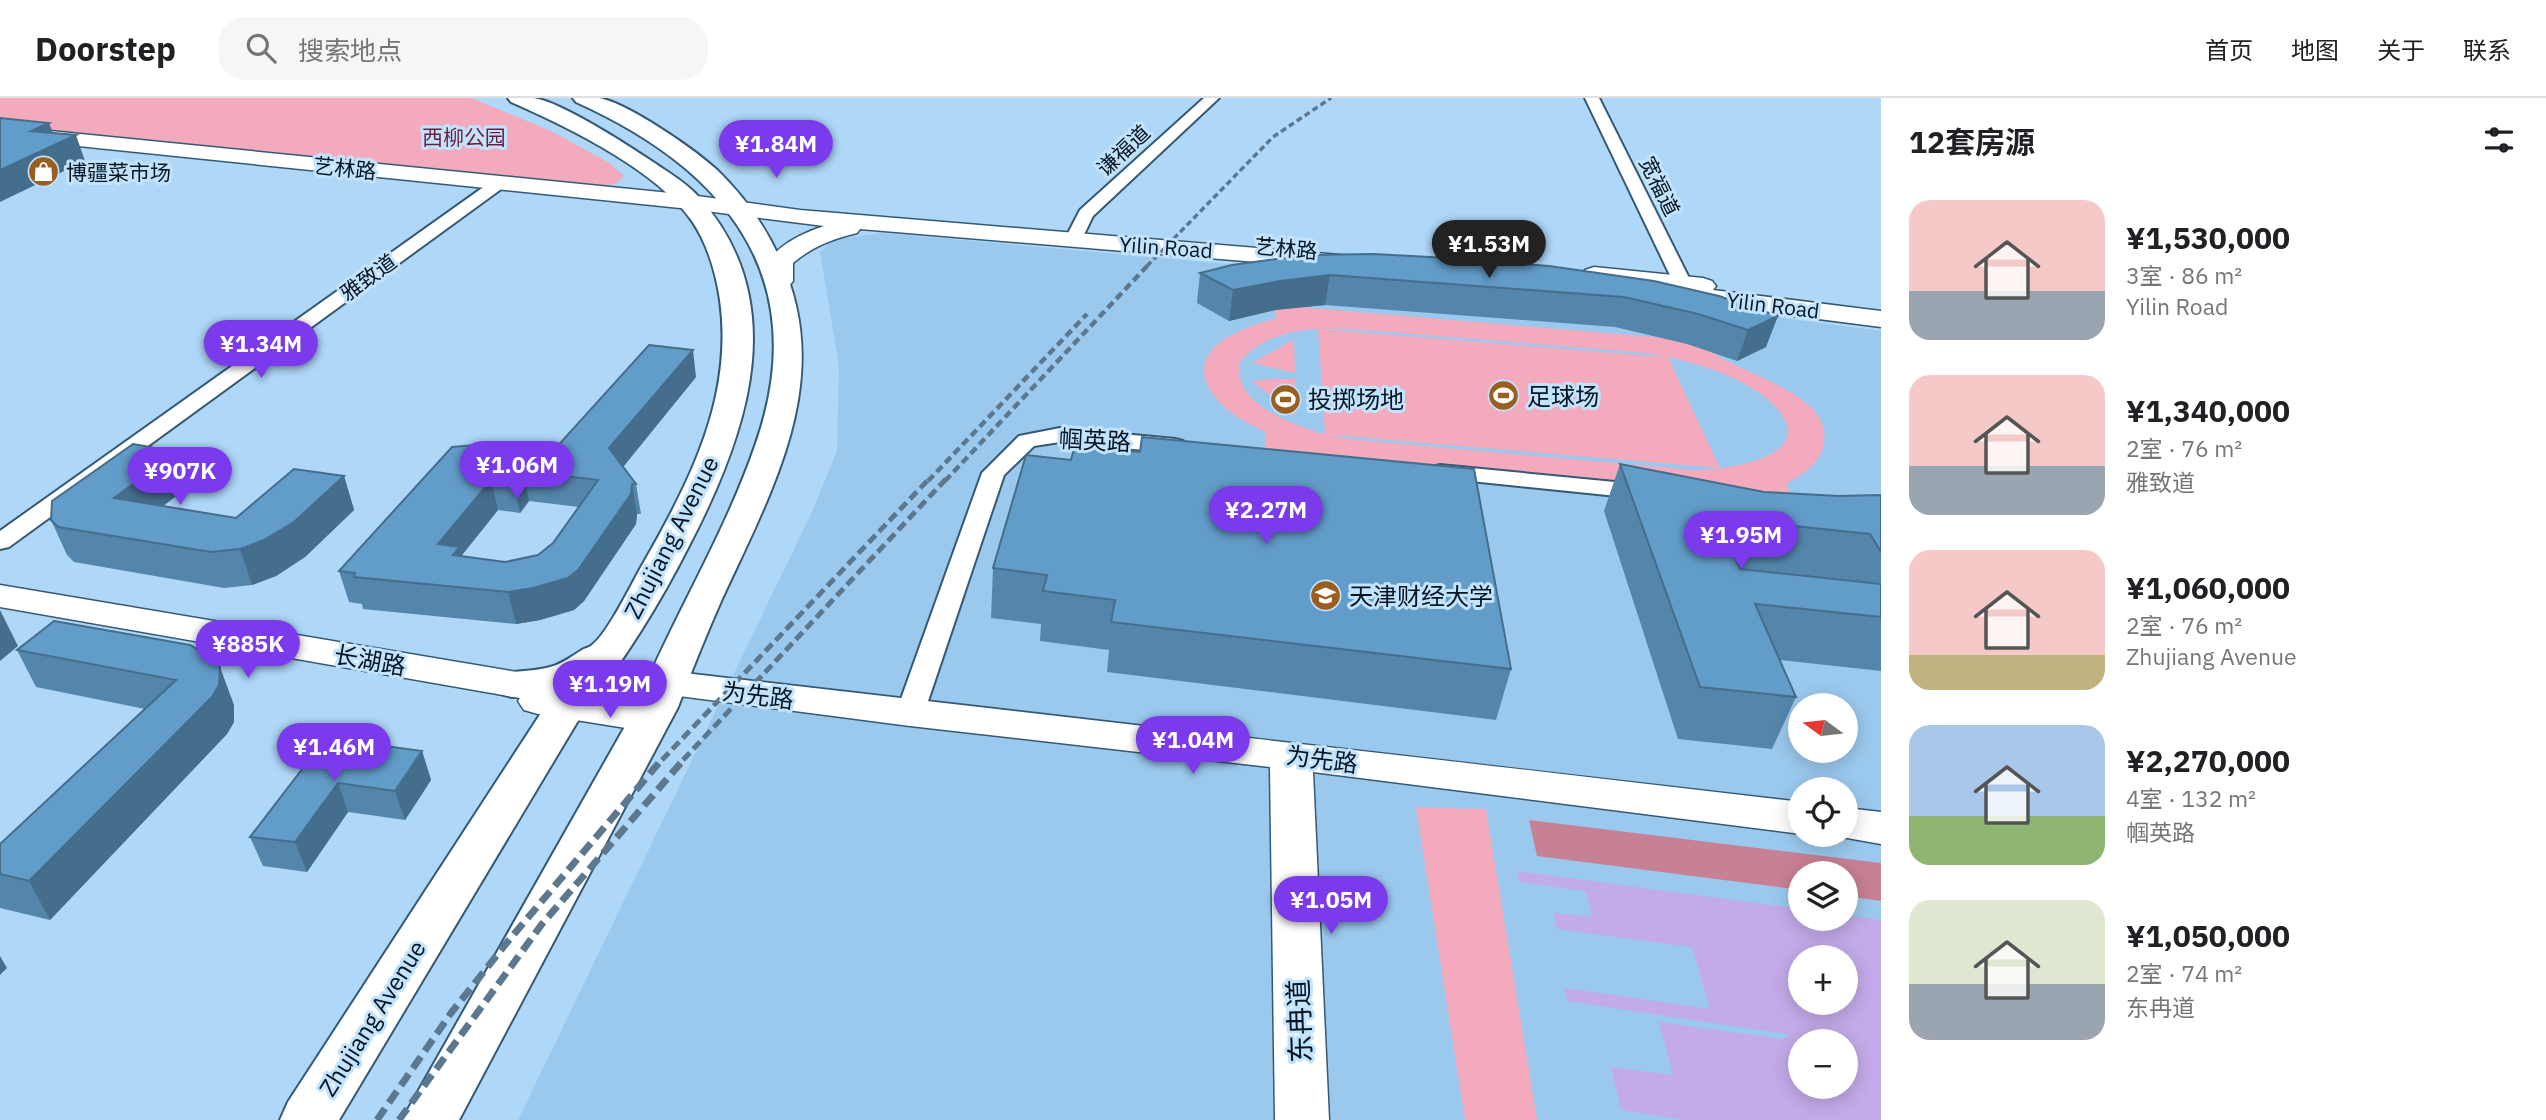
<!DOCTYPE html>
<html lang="zh">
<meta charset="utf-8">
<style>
body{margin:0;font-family:"IBM Plex Sans","Noto Sans SC",sans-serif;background:#f6f6f6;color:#202124;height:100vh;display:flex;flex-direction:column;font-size:26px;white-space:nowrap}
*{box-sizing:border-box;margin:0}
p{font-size:23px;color:#757577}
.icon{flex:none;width:38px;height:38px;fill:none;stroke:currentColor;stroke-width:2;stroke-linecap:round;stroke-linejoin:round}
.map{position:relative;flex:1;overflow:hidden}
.drawer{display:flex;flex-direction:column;background:#fff;width:665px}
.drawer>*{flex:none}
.needle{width:46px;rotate:285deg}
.fabs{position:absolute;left:1788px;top:595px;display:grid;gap:14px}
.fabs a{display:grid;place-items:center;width:70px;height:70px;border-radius:50%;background:#fff;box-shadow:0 4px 18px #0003;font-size:35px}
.price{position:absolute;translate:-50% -60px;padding:0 16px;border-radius:24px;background:#7c3aed;color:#fff;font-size:23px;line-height:46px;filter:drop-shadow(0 2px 4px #0008)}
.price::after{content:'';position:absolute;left:50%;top:42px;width:21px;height:16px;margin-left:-10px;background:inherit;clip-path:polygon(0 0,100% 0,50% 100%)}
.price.active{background:#222;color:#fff}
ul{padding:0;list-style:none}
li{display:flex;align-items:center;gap:21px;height:175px;padding:0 28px}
li span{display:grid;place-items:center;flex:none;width:196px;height:140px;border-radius:21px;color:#555}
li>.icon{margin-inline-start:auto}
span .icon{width:84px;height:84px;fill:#fffc;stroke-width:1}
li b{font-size:30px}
h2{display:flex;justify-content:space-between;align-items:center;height:84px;padding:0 28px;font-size:30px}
header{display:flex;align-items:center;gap:42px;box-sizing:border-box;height:98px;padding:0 35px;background:#fff;border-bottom:2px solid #e0e0e0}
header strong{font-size:33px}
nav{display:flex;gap:38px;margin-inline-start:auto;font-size:24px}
.search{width:490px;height:63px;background:#f6f6f6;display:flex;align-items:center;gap:18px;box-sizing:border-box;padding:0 24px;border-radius:28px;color:#757577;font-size:26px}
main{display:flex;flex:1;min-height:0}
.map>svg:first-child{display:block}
</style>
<header>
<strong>Doorstep</strong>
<div class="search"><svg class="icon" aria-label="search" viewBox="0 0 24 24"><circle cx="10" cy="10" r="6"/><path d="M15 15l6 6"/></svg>搜索地点</div>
<nav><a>首页</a><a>地图</a><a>关于</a><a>联系</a></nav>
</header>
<main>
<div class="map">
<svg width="1881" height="1022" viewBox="0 0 1881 1022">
<rect width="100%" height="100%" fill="#aed7f8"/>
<path fill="#9bc9ee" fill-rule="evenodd" d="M882,135L1680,206L1881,233V1022H518L811,416L837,353L839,268L820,154L833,142ZM1801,607H1846V653H1801ZM1801,691H1846V737H1801ZM1801,775H1846V821H1801ZM1801,859H1846V905H1801ZM1801,943H1846V989H1801Z"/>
<g fill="#f3aabd" fill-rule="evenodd">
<path d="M0,0H471L551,33L608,64L624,78L615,86L587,90L0,31Z"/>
<path d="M1277,207L1701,243C1722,275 1832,289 1824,344C1821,366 1804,375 1786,386L1793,401L1265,350V334C1248,325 1228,316 1216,300C1178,254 1239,229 1275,221ZM1318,231L1325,335L1324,336C1292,326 1234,307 1239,265C1258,241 1287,233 1318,231ZM1320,231H1350L1646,255L1665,259ZM1668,259C1700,266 1735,277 1762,297C1834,353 1737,373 1693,372L1348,341L1330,337L1720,370Z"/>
<path d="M1294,241L1295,275L1252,265Z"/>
<path d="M1271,281H1295L1296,318L1252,283Z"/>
<path d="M1416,709L1486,711L1537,1022H1465Z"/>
</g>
<path fill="#c78194" d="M1529,722L1881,765V803L1846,798V775H1801V792L1537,758Z"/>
<path fill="#c3abe9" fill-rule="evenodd" d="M1517,773L1801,811V821H1846V817L1881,822V1022H1684L1621,1012L1611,969L1673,977L1659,924L1781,941L1787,939V936L1567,903L1565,890L1710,911L1692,849L1557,831L1554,815L1592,819L1586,793L1519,784ZM1801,859H1846V905H1801ZM1801,943H1846V989H1801Z"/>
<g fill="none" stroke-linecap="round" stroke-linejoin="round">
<defs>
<g id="street">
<path d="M1204,0H1219L1093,118L1079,147H1067L1064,143L1080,112Z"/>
<path d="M1585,0H1599L1697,196L1695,200L1688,202L1679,196Z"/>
<path d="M498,81L504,83L506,86L504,89L9,449L0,451V433L492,83Z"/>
<path d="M1060,330L1175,341L1183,343L1186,348L1183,353L1175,355L1060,344L1034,348L1004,377L924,615L920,622L910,624L900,622L896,615L982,375L1019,338Z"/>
<path d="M1440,367L1646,387L1654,389L1658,394L1654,399L1646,401L1432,379L1429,374L1432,369Z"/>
</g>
<g id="secondary">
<path d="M0,28L690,97L800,112L1340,157L1349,159L1352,164L1349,169L1340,171L860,131L857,135C833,141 813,148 793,165V183L789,188L780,191L771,188C750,158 802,135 824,128L690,111L0,40Z"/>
<path d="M1594,169L1703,180L1712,183L1716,188L1713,192L1881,213V229L1677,203L1668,201L1664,195L1666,192L1585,182L1581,177L1585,172Z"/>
<path d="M0,487L541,578L555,582L561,591L559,593L651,608L665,612L671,621L665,630L651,634L538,616L524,612L518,603L520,600L0,509Z"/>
<path d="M592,564C995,612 1398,656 1801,704V736L1313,674L1329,1022H1275L1270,669L910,628L578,585L573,576L578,567Z"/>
<path d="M1846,710L1881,714V746L1830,737H1846Z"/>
</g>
<g id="primary">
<path d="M508,0C516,0 526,0 534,0C561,4 626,46 650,62C666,73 684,83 697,97C793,202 748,333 692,442C661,504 625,562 582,616L339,1022H280L288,1004L554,595L512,599L497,595L491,586L497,577C515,572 533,574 550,569C562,566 572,558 582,552C585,550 589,550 592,547C607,536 630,489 640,471C688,387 734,301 720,202C716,175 707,145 692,123C657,72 566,28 511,4Z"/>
<path d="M573,0C581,0 591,0 599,0C628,5 694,51 716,71C744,98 764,126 780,161C836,281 772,392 722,501C706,537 692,572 678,609L459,1022H402L636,609C672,521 724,438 755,348C815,179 725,71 576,4Z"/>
</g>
</defs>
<use href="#street" stroke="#345975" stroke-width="4"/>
<use href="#secondary" stroke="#345975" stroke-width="3"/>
<use href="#primary" stroke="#345975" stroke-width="4"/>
<use href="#street" fill="#fff" fill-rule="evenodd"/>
<use href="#secondary" fill="#fff" fill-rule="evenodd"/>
<use href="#primary" fill="#fff" fill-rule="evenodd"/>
<path stroke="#5c788f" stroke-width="3.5" stroke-dasharray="6 3.5" stroke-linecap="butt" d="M1147,168L1273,39L1331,0"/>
<g stroke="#5c788f" stroke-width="4.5" stroke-dasharray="8 4.5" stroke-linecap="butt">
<path d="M928,383L1087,216"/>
<path d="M945,383L1149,166"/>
</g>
<g stroke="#5c788f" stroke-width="5" stroke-dasharray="10 5" stroke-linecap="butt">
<path d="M662,662L929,381"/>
<path d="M683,662L946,381"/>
</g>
<g stroke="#5c788f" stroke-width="7" stroke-dasharray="14 7" stroke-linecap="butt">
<path d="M377,1022L451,915L509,842L663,660"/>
<path d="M399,1022L542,826L685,660"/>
</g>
</g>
<g fill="#5486ac" fill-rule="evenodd">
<path d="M1466,161L1719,198L1766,249L1737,263L1687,246L1615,229L1325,207L1275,212L1229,223L1197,205L1200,175Z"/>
<path d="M696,279L623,369L636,386L641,416H637L636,426L584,503L574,512L540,522L516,526L363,511L362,506L349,504L339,473L452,349L554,352ZM529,403L579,409L553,445L538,457L505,464L463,459L462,457L498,412L520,415Z"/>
<path d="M1026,357L1511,571L1496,622L1107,574L1109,552L1040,543L1041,526L991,520L993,470Z"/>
<path d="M1620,366L1764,394L1839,398L1881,397V573L1780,562L1796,599L1772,651L1678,641L1604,413Z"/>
<path d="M344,378L354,412L305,459L276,478L252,487L224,490L74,464L67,457L51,422L189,388L163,408L236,420Z"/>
<path d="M54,523L234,607V624L227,636L50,822L0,810V776L145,611L36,589L17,552Z"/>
<path d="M326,640L422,653L431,682L405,722L348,714L307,774L263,768L250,739Z"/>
</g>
<g fill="#456d8c">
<path d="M49,25L57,46L76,37L85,63L0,104V72L31,33Z"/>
<path d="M1330,177L1325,207L1275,212L1229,223L1233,192L1280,183Z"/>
<path d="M1778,218L1766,249L1737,263L1748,232Z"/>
<path d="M693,252L696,279L614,380L609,350Z"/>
<path d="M177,354L189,388L128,435L114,400Z"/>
<path d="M523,373L529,403L520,415L513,385Z"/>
<path d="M344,378L354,412L305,459L276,478L252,487L240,451Z"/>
<path d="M491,382L498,412L462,457L468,480L438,446Z"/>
<path d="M632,386L637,416L636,426L584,503L574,512L540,522L516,526L508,494Z"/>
<path d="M0,512L18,548L0,563Z"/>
<path d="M220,569L234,607V624L227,636L50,822L29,783Z"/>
<path d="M422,653L431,682L405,722L395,693Z"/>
<path d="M338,685L348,714L307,774L295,744Z"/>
<path d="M0,858L7,870L0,877Z"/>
</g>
<g fill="#629cc8" stroke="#456d8c" stroke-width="2" fill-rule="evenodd">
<path d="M0,20L49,25L31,33L76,37L0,72Z"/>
<path d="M1374,156L1466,161L1549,168L1654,183L1719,198L1778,218L1748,232L1698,216L1624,199L1330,177L1280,183L1233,192L1200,175L1232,167L1305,157Z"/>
<path d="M649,247L693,252L609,350L636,386H632L631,396L578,472L568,480L533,490L508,494L354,479L355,475L339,473L452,349L488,346L554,352ZM523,373L598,382L553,445L538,457L505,464L453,457L460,449L438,446L491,382L513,385Z"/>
<path d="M1142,339L1474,371L1511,571L1111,524L1115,502L1043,493L1047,477L993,470L1026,357L1071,362L1075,347L1140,354Z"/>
<path d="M133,346L177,354L114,400L236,420L294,371L344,378L294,424L264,442L240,451L211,454L58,429L51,422L52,403Z"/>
<path d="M1620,366L1764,394L1839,398L1881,397V454L1870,436L1717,420L1740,471L1881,486V519L1755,506L1796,599L1700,589Z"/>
<path d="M54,523L190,547L214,561L220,569L219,587L212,599L29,783L0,776V746L176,582L17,552Z"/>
<path d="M326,640L422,653L395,693L338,685L295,744L250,739Z"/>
</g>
<defs>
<symbol id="shop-disc" viewBox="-11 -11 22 22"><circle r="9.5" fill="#9a5e20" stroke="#c2e3fe"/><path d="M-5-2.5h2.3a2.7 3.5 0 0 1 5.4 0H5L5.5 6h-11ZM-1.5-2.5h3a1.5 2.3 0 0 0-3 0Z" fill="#fff"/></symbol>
<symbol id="stadium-disc" viewBox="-11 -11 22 22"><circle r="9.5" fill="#9a5e20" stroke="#c2e3fe"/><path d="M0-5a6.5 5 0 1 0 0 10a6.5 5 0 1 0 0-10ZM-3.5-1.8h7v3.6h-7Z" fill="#fff"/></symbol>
<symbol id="university-disc" viewBox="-11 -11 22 22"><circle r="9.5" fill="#9a5e20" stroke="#c2e3fe"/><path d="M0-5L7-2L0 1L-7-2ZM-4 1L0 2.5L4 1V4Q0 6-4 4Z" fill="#fff"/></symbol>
</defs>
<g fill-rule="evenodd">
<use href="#shop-disc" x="26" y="56" width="35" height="35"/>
<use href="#stadium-disc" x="1486" y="280" width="35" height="35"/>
<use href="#stadium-disc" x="1268" y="284" width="35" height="35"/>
<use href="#university-disc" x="1308" y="480" width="35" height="35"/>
</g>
<g text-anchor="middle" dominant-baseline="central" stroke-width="6" stroke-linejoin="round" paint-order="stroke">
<g font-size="21" fill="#701d3c" stroke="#c2e3fe">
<text x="464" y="39">西柳公园</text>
</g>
<g font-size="21" fill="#061420" stroke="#c2e3fe">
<text transform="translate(1123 52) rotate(-43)">谦福道</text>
<text transform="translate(345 70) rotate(6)">艺林路</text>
<text transform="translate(1660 88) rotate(64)">宽福道</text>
<text transform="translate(1166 149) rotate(4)">Yilin Road</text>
<text transform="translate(1286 150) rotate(5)">艺林路</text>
<text transform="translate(368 179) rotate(-36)">雅致道</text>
<text transform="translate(1773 207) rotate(7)">Yilin Road</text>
</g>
<g font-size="21" fill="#061420" stroke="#c2e3fe" text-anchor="start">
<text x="66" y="74">博疆菜市场</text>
</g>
<g font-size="24" fill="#061420" stroke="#c2e3fe" text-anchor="start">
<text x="1527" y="298">足球场</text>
<text x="1308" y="301">投掷场地</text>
<text x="1349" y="498">天津财经大学</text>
</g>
<g font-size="24" fill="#061420" stroke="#c2e3fe">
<text transform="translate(1095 342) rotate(3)">帼英路</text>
<text transform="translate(671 439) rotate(-63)">Zhujiang Avenue</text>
<text transform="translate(370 562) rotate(10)">长湖路</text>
<text transform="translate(758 597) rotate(7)">为先路</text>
<text transform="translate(1322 661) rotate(7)">为先路</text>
<text transform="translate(372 920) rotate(-58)">Zhujiang Avenue</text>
</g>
<g font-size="28" fill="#061420" stroke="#c2e3fe">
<text transform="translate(1299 923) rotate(-92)">东冉道</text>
</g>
</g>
</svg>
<div class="fabs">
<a><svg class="needle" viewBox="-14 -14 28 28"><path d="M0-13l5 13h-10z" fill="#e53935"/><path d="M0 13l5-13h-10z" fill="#757577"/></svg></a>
<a><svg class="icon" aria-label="locate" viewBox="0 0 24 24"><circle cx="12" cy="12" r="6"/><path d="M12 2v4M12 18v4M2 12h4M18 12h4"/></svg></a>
<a><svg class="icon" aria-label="layers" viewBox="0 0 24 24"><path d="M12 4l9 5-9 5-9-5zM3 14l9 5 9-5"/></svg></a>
<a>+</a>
<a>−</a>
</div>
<b class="price" style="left:776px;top:82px">¥1.84M</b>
<b class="price active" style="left:1489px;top:182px">¥1.53M</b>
<b class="price" style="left:261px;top:282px">¥1.34M</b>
<b class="price" style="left:517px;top:403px">¥1.06M</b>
<b class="price" style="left:180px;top:409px">¥907K</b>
<b class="price" style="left:1266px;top:448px">¥2.27M</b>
<b class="price" style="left:1741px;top:473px">¥1.95M</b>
<b class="price" style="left:248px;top:582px">¥885K</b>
<b class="price" style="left:610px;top:622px">¥1.19M</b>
<b class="price" style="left:1193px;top:678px">¥1.04M</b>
<b class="price" style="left:334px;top:685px">¥1.46M</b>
<b class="price" style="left:1331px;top:838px">¥1.05M</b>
</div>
<section class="drawer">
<h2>12套房源<svg class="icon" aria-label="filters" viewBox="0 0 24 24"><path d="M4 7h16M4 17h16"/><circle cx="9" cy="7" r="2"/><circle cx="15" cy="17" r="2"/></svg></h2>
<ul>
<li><span style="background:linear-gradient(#f6c9c9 65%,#9aa5b1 0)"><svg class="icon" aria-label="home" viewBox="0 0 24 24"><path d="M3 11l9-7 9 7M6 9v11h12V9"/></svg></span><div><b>¥1,530,000</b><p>3室 · 86 m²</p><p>Yilin Road</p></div></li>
<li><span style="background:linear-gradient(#f6c9c9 65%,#9aa5b1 0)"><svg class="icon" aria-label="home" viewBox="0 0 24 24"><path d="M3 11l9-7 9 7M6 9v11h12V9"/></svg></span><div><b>¥1,340,000</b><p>2室 · 76 m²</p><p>雅致道</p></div></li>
<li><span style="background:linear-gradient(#f6c9c9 75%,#c2b280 0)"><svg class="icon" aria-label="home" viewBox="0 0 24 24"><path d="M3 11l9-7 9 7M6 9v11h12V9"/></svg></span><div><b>¥1,060,000</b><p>2室 · 76 m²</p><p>Zhujiang Avenue</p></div></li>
<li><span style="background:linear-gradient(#a9c7e8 65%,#8fb573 0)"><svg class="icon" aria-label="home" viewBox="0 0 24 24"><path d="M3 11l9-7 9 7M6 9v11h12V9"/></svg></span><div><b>¥2,270,000</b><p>4室 · 132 m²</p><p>帼英路</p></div></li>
<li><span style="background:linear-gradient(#dfe7d0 60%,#9aa5b1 0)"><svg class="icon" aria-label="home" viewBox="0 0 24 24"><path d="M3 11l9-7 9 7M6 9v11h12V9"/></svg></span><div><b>¥1,050,000</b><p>2室 · 74 m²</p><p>东冉道</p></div></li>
</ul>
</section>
</main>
